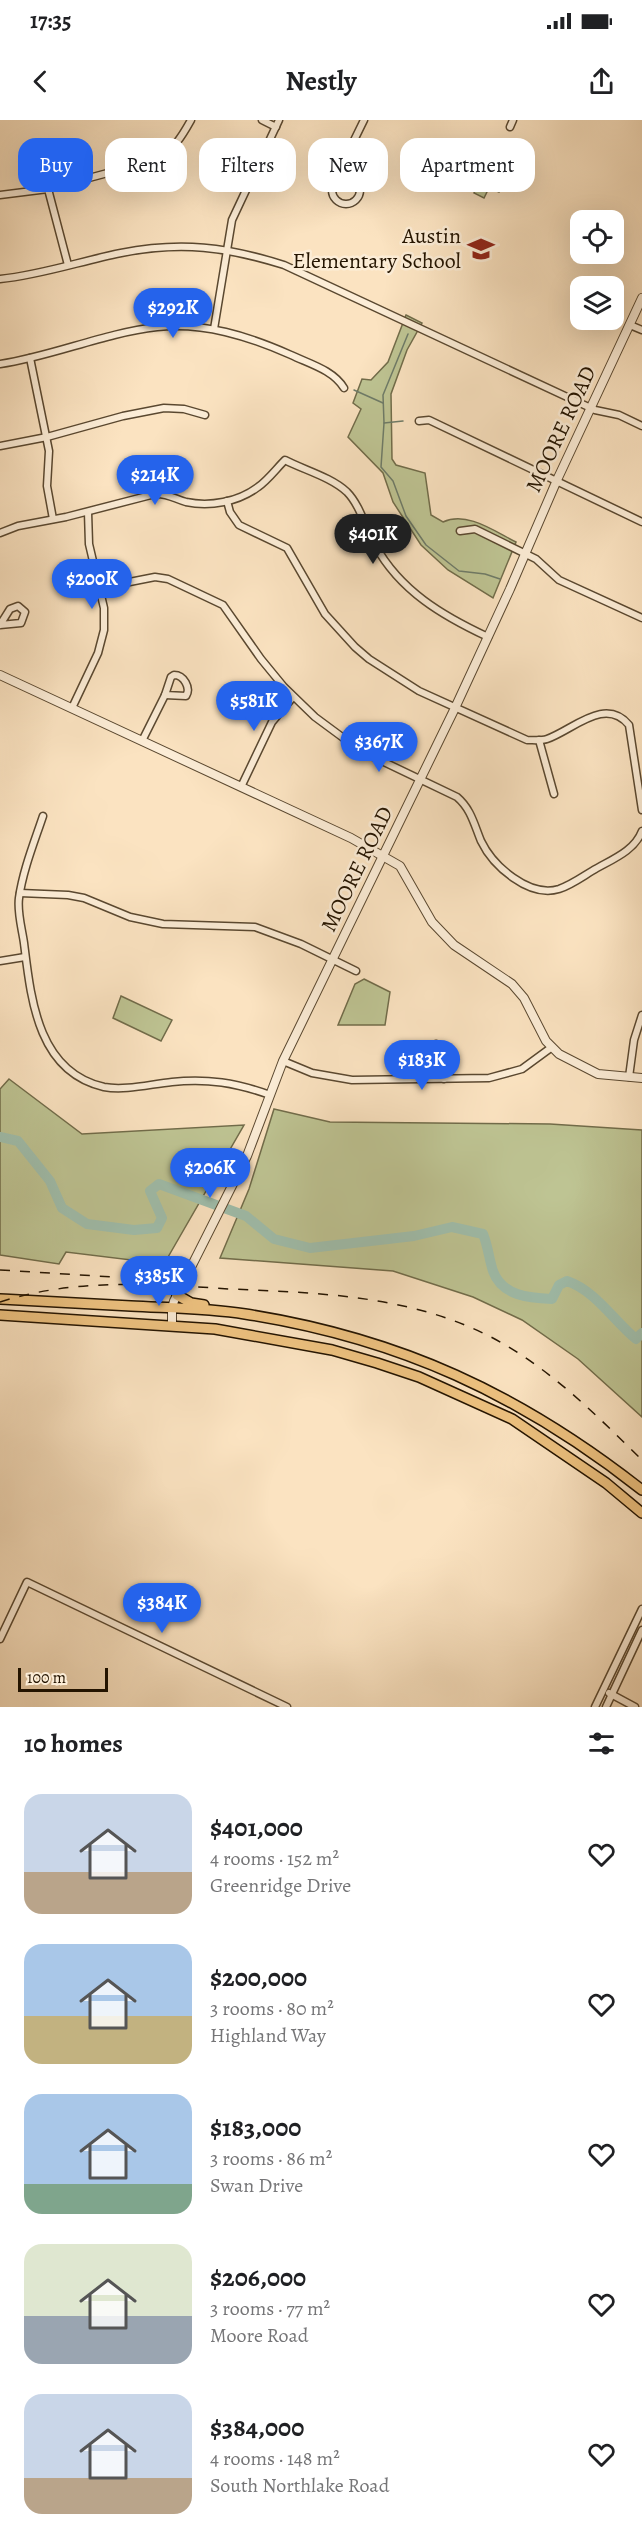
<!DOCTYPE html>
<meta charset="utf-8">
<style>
body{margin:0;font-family:Alegreya,serif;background:#f2f2f2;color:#202124;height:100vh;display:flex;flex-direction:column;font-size:22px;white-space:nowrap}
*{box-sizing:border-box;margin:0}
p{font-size:20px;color:#757577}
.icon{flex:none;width:33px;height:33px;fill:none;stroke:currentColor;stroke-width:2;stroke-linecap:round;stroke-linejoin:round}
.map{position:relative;height:1587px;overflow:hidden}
.sheet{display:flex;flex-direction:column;background:#fff;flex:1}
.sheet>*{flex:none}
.banner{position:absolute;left:18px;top:18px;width:606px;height:54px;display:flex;gap:12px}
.fabs{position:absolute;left:570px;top:90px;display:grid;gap:12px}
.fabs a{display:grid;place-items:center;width:54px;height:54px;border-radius:12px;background:#fff;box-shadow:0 6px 24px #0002;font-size:30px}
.scale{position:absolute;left:18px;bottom:15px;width:90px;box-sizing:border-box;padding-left:6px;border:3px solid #241400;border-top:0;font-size:16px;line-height:21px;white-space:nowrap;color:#241400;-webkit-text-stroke:4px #fcedd7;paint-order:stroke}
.price{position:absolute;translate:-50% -51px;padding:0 14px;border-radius:21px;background:#2563eb;color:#fff;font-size:20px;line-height:39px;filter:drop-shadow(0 2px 3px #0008)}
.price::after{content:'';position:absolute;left:50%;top:36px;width:18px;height:14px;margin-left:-9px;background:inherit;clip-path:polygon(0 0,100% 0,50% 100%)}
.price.selected{background:#222;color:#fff}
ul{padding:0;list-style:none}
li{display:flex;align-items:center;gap:18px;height:150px;padding:0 24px}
li span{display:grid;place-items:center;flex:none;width:168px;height:120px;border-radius:18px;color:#555}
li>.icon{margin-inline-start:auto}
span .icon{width:72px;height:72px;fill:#fffc;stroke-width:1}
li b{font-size:26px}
h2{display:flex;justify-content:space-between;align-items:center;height:72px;padding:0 24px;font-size:26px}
.pill{padding:0 21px;border-radius:18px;background:#fff;box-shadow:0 6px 24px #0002;font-size:21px;line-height:54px}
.pill.selected{background:#2563eb;color:#fff}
.status{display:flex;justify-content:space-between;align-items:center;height:42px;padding:0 30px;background:#fff;direction:ltr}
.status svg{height:16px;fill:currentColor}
header{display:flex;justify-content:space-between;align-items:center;height:78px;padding:0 24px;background:#fff;font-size:27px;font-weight:700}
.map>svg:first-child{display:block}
</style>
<div class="status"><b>17:35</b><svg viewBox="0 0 49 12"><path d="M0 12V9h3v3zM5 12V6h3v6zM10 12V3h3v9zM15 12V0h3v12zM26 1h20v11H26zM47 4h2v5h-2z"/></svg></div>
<header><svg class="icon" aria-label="back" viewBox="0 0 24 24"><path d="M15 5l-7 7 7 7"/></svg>Nestly<svg class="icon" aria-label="share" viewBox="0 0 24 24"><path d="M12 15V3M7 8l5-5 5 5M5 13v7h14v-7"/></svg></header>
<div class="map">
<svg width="642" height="1587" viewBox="0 0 642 1587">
<rect width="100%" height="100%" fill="#fbe3c1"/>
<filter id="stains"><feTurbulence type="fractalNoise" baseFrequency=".00333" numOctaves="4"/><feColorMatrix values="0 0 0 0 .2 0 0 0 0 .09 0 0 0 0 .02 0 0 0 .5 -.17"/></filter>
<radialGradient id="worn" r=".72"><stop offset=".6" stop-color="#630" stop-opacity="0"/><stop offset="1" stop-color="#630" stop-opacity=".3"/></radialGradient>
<g fill="#bec493" stroke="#716c4a" stroke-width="1.5">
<path d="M486,47L506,56L499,72L489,68L484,78L474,73Z"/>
<path d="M406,195L422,203L407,230L391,274L392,339L396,345L425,353L431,395L443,402C467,391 494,411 516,422L493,478L448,450L421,425L393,382L383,353L348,317L361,289L353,283L362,259L371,260L388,242Z"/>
<path d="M364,859L390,872L385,905H338L355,864Z"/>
<path d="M121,876L172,900L161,921L113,898Z"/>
<path d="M9,959L82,1014L244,1005L164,1144L66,1132L59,1144L0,1135V969Z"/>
<path d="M274,989L330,1002L550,1004L642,1010V1297L578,1239L522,1200L473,1177L393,1151L220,1138L249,1069Z"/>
</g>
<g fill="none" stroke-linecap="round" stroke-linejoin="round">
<g stroke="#6e7b68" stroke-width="1.5">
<path d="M408,214L383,275L384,303L381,347L393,361L406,396L426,425L459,451L485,454L500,459"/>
<path d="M354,270L383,283"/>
<path d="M384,303L403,301"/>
</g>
<path stroke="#a0bfad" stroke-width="10" d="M0,1017L18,1021L50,1061L62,1088L87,1104L134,1110L157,1108L162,1098L150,1071L159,1064L246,1096L274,1119L310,1128L414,1116L452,1107L483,1114C488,1126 489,1139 493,1151C502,1176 529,1178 552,1179L559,1165L567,1161C596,1171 613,1200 636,1219L642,1213"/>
<defs>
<g id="minor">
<path d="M262,0L276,7"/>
<path d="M510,7L513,0"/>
<circle cx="346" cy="70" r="14"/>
<path d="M342,57L340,49L364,0"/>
<path d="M48,69L68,145"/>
<path d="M0,75L48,69L156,40C174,29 181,18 191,0"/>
<path d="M0,159C41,155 81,141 121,133C181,121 227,127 284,145L595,290L619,295L642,306"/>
<path d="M630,205L642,210"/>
<path d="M214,209L232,100L279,0"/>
<path d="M30,238L49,331L47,366L53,399"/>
<path d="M0,244C53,236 104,213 157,207C204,202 248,216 291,235C310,244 333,250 344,268"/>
<path d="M419,301L429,300L642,402"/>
<path d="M0,326L47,317L123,296L164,288L184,289L205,295"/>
<path d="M227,381L230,392L239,405L287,428L325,494L355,527L369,539L419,571L527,620C534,620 541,621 547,619C573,610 605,576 629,605L642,690"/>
<path d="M460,411L475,409L536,439L559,460L642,498"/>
<path d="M0,413L18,406L66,397L155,374C167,373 175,379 186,382C210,387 238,382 258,367C268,360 276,349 285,340C304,350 331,357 347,372C360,385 366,409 375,425C400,471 443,496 488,517"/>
<path d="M99,468L155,457L168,459L223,485L261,539L284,567L315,597L361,631L457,677C471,689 474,704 481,721C493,746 529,778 559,769C571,765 582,757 592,751C610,740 634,732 642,711"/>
<path d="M0,505L10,489L18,486L25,492L21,503L0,505"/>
<path d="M174,555C184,555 191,568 186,576L165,575L171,557Z"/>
<path d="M72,588L98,533L104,510V488L89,424L88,392"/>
<path d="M539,620L554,674"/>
<path d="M142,621L165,575"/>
<path d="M241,667L272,602L293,577"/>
<path d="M43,696C34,723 23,750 19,778C17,792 22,809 24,823C31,880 38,952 104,967C125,971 151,964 172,962C207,958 237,963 270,975"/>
<path d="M20,773L68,775L84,778L130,797L163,804L255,807L301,824L356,851"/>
<path d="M0,841L25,837"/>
<path d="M436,924L443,933L444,959"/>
<path d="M283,941L312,953L352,960L489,958L522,949L552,927"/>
<path d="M629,957L634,920L642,895"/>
<path d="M0,1519L27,1462L287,1587"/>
<path d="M609,1573L635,1587"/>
<path d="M595,1587L642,1489"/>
<path d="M606,1587L642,1510"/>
</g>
<g id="tertiary">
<path d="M0,555L351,718L400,746L432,802L454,825L512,864L524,878L546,921L559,934L598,954L642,958"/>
<path d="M172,1206V1188L174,1181L247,1036L283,941L455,588L510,469L557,360L642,178"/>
</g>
<g id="primary">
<path d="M177,1175L191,1183L204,1185"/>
<path d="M0,1179C44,1181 88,1184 131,1186C169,1188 208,1188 245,1194C399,1218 520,1274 642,1370"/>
<path d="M0,1195L215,1209L332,1230L377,1243L419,1257L512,1299L606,1363L642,1393"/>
</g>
</defs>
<use href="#minor" stroke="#5a4830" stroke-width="9"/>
<use href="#tertiary" stroke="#5a4830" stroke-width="10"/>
<use href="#primary" stroke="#241400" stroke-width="12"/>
<use href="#minor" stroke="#fcedd7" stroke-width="6"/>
<use href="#tertiary" stroke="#fcedd7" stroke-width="8"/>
<use href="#primary" stroke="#eec280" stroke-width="9"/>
<g stroke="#241400" stroke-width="1.5" stroke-dasharray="10 10" stroke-linecap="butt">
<path d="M0,1150L114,1157"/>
<path d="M0,1182C75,1158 152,1164 230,1169C320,1173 409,1175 491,1217C550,1248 595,1294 642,1340"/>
</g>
</g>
<defs>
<symbol id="school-bare" viewBox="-9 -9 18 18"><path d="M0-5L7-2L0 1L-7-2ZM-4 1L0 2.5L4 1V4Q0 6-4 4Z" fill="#8f2418" stroke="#fcedd7" stroke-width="2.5" paint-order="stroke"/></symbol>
</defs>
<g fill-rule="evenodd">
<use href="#school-bare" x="462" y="110" width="38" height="38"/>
</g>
<g text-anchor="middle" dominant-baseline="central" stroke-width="5" stroke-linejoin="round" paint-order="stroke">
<g font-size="22" fill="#241400" stroke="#fcedd7" text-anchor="end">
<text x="461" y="116">Austin<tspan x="461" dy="25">Elementary School</tspan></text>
</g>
<g font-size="22" fill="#241400" stroke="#fcedd7">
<text transform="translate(561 309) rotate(-65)">MOORE ROAD</text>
<text transform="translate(357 749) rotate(-64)">MOORE ROAD</text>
</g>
</g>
<rect width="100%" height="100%" filter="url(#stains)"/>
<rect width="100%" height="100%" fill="url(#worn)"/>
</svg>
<div class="fabs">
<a><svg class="icon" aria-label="locate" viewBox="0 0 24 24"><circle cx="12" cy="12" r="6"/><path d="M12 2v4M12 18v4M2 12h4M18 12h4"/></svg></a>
<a><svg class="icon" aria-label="layers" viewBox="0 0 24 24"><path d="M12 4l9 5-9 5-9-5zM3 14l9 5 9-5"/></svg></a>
</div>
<div class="scale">100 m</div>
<b class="price" style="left:173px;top:219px">$292K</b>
<b class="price" style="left:155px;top:386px">$214K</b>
<b class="price selected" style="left:373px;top:445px">$401K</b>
<b class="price" style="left:92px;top:490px">$200K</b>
<b class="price" style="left:254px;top:612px">$581K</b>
<b class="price" style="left:379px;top:653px">$367K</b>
<b class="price" style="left:422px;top:971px">$183K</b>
<b class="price" style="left:210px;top:1079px">$206K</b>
<b class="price" style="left:159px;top:1187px">$385K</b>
<b class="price" style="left:162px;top:1514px">$384K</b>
<div class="banner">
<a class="pill selected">Buy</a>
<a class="pill">Rent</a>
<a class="pill">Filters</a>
<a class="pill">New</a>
<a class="pill">Apartment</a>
</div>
</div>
<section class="sheet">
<h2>10 homes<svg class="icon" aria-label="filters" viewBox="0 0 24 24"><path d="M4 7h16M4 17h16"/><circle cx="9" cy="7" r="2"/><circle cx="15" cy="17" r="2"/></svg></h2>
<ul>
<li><span style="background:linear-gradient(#c9d6e8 65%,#b9a48a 0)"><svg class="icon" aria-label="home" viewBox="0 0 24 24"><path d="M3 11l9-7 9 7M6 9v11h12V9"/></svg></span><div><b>$401,000</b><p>4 rooms · 152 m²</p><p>Greenridge Drive</p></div><svg class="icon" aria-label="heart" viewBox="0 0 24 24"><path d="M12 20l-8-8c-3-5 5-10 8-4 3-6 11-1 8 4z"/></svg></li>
<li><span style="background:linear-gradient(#a9c7e8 60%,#c2b280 0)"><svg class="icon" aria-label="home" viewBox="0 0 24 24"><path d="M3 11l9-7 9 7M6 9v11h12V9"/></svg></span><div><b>$200,000</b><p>3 rooms · 80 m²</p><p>Highland Way</p></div><svg class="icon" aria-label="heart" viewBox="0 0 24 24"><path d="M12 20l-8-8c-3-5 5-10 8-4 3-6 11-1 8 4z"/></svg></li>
<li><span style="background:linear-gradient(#a9c7e8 75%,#7fa58c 0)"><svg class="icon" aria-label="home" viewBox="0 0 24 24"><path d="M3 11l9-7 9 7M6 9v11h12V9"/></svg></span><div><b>$183,000</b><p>3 rooms · 86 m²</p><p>Swan Drive</p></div><svg class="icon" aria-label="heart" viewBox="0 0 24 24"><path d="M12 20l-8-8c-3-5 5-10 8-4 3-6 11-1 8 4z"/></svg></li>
<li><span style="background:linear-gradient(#dfe7d0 60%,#9aa5b1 0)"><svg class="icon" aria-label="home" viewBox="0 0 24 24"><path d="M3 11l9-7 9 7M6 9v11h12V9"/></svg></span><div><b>$206,000</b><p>3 rooms · 77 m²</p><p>Moore Road</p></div><svg class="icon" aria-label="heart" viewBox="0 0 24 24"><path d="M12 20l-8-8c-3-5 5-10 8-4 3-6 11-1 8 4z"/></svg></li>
<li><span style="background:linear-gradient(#c9d6e8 70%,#b9a48a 0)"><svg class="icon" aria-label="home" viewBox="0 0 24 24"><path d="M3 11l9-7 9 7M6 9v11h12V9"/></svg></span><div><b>$384,000</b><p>4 rooms · 148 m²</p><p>South Northlake Road</p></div><svg class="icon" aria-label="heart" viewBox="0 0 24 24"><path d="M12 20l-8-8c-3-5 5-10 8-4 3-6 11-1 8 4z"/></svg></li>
</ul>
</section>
